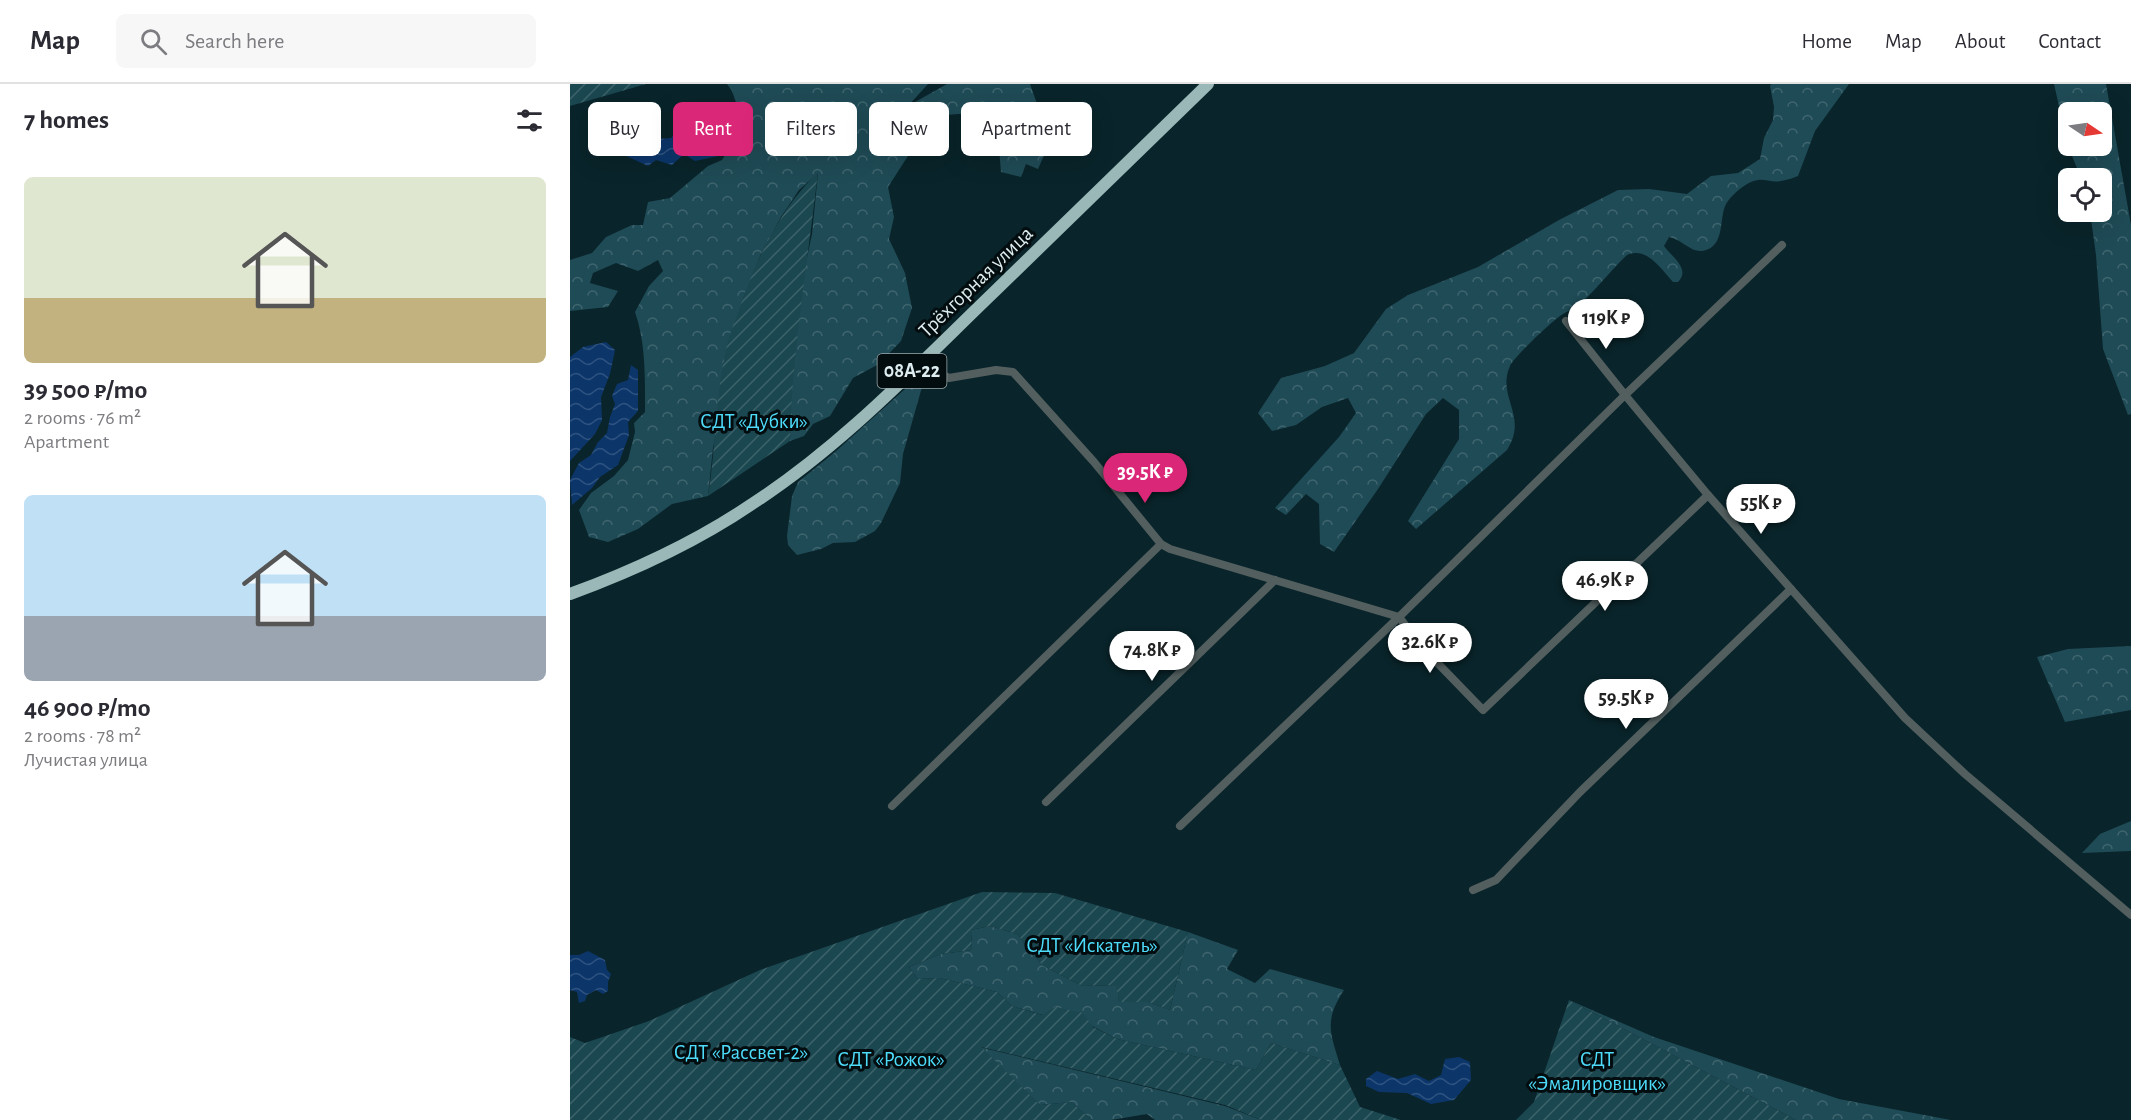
<!DOCTYPE html>
<meta charset="utf-8">
<style>
body{margin:0;font-family:"Alegreya Sans",sans-serif;background:#f7f7f7;color:#2b2b33;height:100vh;display:flex;flex-direction:column;font-size:22px;white-space:nowrap}
*{box-sizing:border-box;margin:0}
p{font-size:20px;color:#7c7c81}
.icon{flex:none;width:33px;height:33px;fill:none;stroke:currentColor;stroke-width:2;stroke-linecap:round;stroke-linejoin:round}
.map{position:relative;flex:1;overflow:hidden}
.details{display:flex;flex-direction:column;background:#fff;width:570px}
.details>*{flex:none}
.banner{position:absolute;left:18px;top:18px;width:570px;height:54px;display:flex;gap:12px}
.needle{width:39px;rotate:103deg}
.fabs{position:absolute;left:1488px;top:18px;display:grid;gap:12px}
.fabs a{display:grid;place-items:center;width:54px;height:54px;border-radius:9px;background:#fff;box-shadow:0 6px 24px #0002;font-size:30px}
.price{position:absolute;translate:-50% -51px;padding:0 14px;border-radius:21px;background:#fff;color:#222;font-size:20px;line-height:39px;filter:drop-shadow(0 2px 3px #0008)}
.price::after{content:'';position:absolute;left:50%;top:36px;width:18px;height:14px;margin-left:-9px;background:inherit;clip-path:polygon(0 0,100% 0,50% 100%)}
.price.active{background:#db2777;color:#fff}
ul{padding:0;list-style:none}
li{display:grid;align-content:center;gap:12px;height:318px;padding:0 24px}
li span{display:grid;place-items:center;height:186px;border-radius:9px;color:#555}
li>.icon{margin-inline-start:auto}
span .icon{width:108px;height:108px;fill:#fffc;stroke-width:1}
li b{font-size:26px}
h2{display:flex;justify-content:space-between;align-items:center;height:72px;padding:0 24px;font-size:26px}
.pill{padding:0 21px;border-radius:9px;background:#fff;box-shadow:0 6px 24px #0002;font-size:21px;line-height:54px}
.pill.active{background:#db2777;color:#fff}
header{display:flex;align-items:center;gap:36px;box-sizing:border-box;height:84px;padding:0 30px;background:#fff;border-bottom:2px solid #e1e1e2}
header strong{font-size:28px}
nav{display:flex;gap:33px;margin-inline-start:auto;font-size:21px}
.search{width:420px;height:54px;background:#f7f7f7;display:flex;align-items:center;gap:15px;box-sizing:border-box;padding:0 21px;border-radius:9px;color:#7c7c81;font-size:22px}
main{display:flex;flex:1;min-height:0}
.map>svg:first-child{display:block}
</style>
<header>
<strong>Map</strong>
<div class="search"><svg class="icon" aria-label="search" viewBox="0 0 24 24"><circle cx="10" cy="10" r="6"/><path d="M15 15l6 6"/></svg>Search here</div>
<nav><a>Home</a><a>Map</a><a>About</a><a>Contact</a></nav>
</header>
<main>
<section class="details">
<h2>7 homes<svg class="icon" aria-label="filters" viewBox="0 0 24 24"><path d="M4 7h16M4 17h16"/><circle cx="9" cy="7" r="2"/><circle cx="15" cy="17" r="2"/></svg></h2>
<ul>
<li><span style="background:linear-gradient(#dfe7d0 65%,#c2b280 0)"><svg class="icon" aria-label="home" viewBox="0 0 24 24"><path d="M3 11l9-7 9 7M6 9v11h12V9"/></svg></span><div><b>39 500 ₽/mo</b><p>2 rooms · 76 m²</p><p>Apartment</p></div></li>
<li><span style="background:linear-gradient(#bfe0f5 65%,#9aa5b1 0)"><svg class="icon" aria-label="home" viewBox="0 0 24 24"><path d="M3 11l9-7 9 7M6 9v11h12V9"/></svg></span><div><b>46 900 ₽/mo</b><p>2 rooms · 78 m²</p><p>Лучистая улица</p></div></li>
</ul>
</section>
<div class="map">
<svg width="1561" height="1036" viewBox="0 0 1561 1036">
<defs>
<pattern id="forest-crowns" width="20" height="18" patternUnits="userSpaceOnUse" patternTransform="scale(1.5)"><rect width="20" height="18" fill="#1f4b56"/><path d="M2 6a3 3 0 1 1 6 0M12 15a3 3 0 1 1 6 0" fill="none" stroke="#3f656f"/></pattern>
<pattern id="garden-furrows" width="10" height="10" patternUnits="userSpaceOnUse" patternTransform="scale(1.5)"><rect width="10" height="10" fill="#1b4751"/><path d="M-1 1l2-2M0 10L10 0M9 11l2-2" fill="none" stroke="#3c626a"/></pattern>
<pattern id="water-waves" width="16" height="10" patternUnits="userSpaceOnUse" patternTransform="scale(1.5)"><rect width="16" height="10" fill="#0c366a"/><path d="M0 5q4-4 8 0t8 0" fill="none" stroke="#2f5380"/></pattern>
</defs>
<rect width="100%" height="100%" fill="#09242a"/>
<g fill="url(#forest-crowns)" fill-rule="evenodd">
<path d="M157,0H358L338,22L377,0H460L470,28L476,67L468,85L456,80L451,93L431,88L427,41L401,29L376,31L356,44L318,103L324,133L319,155L335,189L342,224L331,257L309,280L283,294L260,332L243,340L234,352L220,357L221,305L233,193L242,150L248,89L229,106L211,133L191,170L172,217L143,364L138,412L102,420L68,445L38,458L19,453L9,426L21,409L44,392L58,376L65,348L64,339L75,328C75,294 76,260 65,228L79,202L93,187L88,176L68,187L46,179L23,189L20,199L48,207L38,223L0,227V176L22,169L36,153L62,141H73L78,118L100,114L138,82L152,76L161,62L160,46L169,27L162,7Z"/>
<path d="M1201,0H1279L1245,47L1228,92C1223,94 1217,96 1211,97C1203,99 1195,95 1188,96C1176,98 1165,108 1158,117C1147,130 1158,163 1132,167C1120,168 1111,155 1099,153L1094,162C1102,173 1121,185 1108,198H1103C1091,185 1077,162 1057,171C1042,185 1021,212 1005,224C1001,226 996,228 993,230C984,235 943,274 940,282C926,313 959,332 937,366L846,445L838,437L889,355V326L873,314L856,330L808,405L764,468L750,460L749,420L736,410L716,431L705,424L769,353L786,329L778,314L752,323L726,341L702,347L688,329L711,294L755,282L784,269L816,225L838,211L908,183L989,136L1048,106L1079,105L1117,110L1141,92L1168,89L1190,75L1194,54L1203,36L1204,23L1200,2Z"/>
<path d="M1484,0H1536L1561,141V330L1558,331L1533,265L1526,171L1520,128H1532V94H1511L1498,62ZM1498,28H1532V62H1498Z"/>
<path d="M348,295L351,297L352,303L333,370L330,399L311,439L305,447L285,458L263,459L251,465L227,471L218,461L217,452L222,412L228,398L265,368L345,296Z"/>
<path d="M1561,562V626L1495,638L1467,573L1498,565Z"/>
<path d="M1561,737V767L1512,769L1530,750Z"/>
<path d="M420,842L447,850L472,881L512,902L547,901L549,918H578L600,926L618,848L668,866L657,885L685,899L700,885L774,906C754,937 760,948 770,981L701,959L686,986L547,955L486,923L473,931L442,922L427,908L370,894L348,895L339,883L371,870L402,866L401,846Z"/>
<path d="M999,916L1084,953L1269,1015L1381,1036H1226Z"/>
<path d="M409,963L655,1022L691,1036H585L577,1030L541,1036H522L501,1018L470,1021Z"/>
</g>
<g fill="url(#garden-furrows)">
<path d="M0,0H76L0,22Z"/>
<path d="M248,88C238,177 222,266 220,357L138,412C146,364 145,313 156,266C158,254 163,242 167,231C185,178 208,127 248,88Z"/>
<path d="M412,808L485,809L618,848L600,926L578,918H549L546,901L512,902L472,881L447,850L420,842L401,846L402,866L371,870L339,883L348,895L370,894L427,908L442,922L472,931L486,923L513,929L523,943L547,955L686,986L701,959L770,981L790,1023L831,1036H691L655,1021L411,963L470,1021L501,1018L522,1036H0V953L15,959L79,937L190,886Z"/>
<path d="M999,916L1226,1036H946L964,1018Z"/>
</g>
<g fill="url(#water-waves)">
<path d="M153,22L161,25L156,41L155,58L148,72L125,77L114,70L102,81L86,76L78,82L54,71L26,67L33,56L54,50L73,62L88,55L101,54L110,44L135,35Z"/>
<path d="M36,258L45,266L40,290L31,313L32,336L25,350L0,377V273L13,263Z"/>
<path d="M61,281L68,286V327L58,338L59,351L48,381L30,393L22,404L2,421L0,396L9,379L21,371L28,358L37,349L40,333L45,320L42,312L47,300L58,296Z"/>
<path d="M18,867L35,876L37,886L41,890L38,898V907L33,910L26,906L17,911L15,917L9,919L7,908L0,906V871H9Z"/>
<path d="M889,973L900,978L901,996L884,1016L861,1020L837,1009L809,1008L796,1002V995L807,987L828,995L845,990L859,997L871,991L875,975Z"/>
</g>
<g fill="none" stroke-linecap="round" stroke-linejoin="round">
<g stroke="#535f5f" stroke-width="8">
<path d="M996,237L1055,311L1212,161"/>
<path d="M355,274L366,288L379,294L426,286L443,288L524,378L591,460L600,465L829,533L852,563L913,626L1138,411"/>
<path d="M476,718L705,496"/>
<path d="M322,722L591,460"/>
<path d="M610,742L829,533L1055,311L1138,411L1335,634L1395,690L1561,831"/>
<path d="M903,806L926,796L1010,708L1221,505"/>
</g>
<path stroke="#99b8b7" stroke-width="12" d="M0,510C63,487 126,458 182,420C272,362 347,282 424,208C495,139 567,69 638,0"/>
</g>
<g text-anchor="middle" dominant-baseline="central" stroke-width="6" stroke-linejoin="round" paint-order="stroke">
<rect fill="#030c0e" stroke="#9caaad" stroke-width="1.5" x="307.5" y="270" width="69" height="34" rx="4.5"/>
<g font-size="20" font-weight="bold" fill="#deedf1">
<text x="342" y="287">08А-22</text>
</g>
<g font-size="21" fill="#deedf1" stroke="#030c0e">
<text transform="translate(406 198) rotate(-44)">Трёхгорная улица</text>
</g>
<g font-size="21" fill="#4edcfb" stroke="#030c0e">
<text x="184" y="337">СДТ «Дубки»</text>
<text x="522" y="861">СДТ «Искатель»</text>
<text x="171" y="968">СДТ «Рассвет-2»</text>
<text x="321" y="975">СДТ «Рожок»</text>
<text x="1027" y="975">СДТ<tspan x="1027" dy="24">«Эмалировщик»</tspan></text>
</g>
</g>
</svg>
<div class="fabs">
<a><svg class="needle" viewBox="-14 -14 28 28"><path d="M0-13l5 13h-10z" fill="#e53935"/><path d="M0 13l5-13h-10z" fill="#7c7c81"/></svg></a>
<a><svg class="icon" aria-label="locate" viewBox="0 0 24 24"><circle cx="12" cy="12" r="6"/><path d="M12 2v4M12 18v4M2 12h4M18 12h4"/></svg></a>
</div>
<b class="price" style="left:1036px;top:266px">119K ₽</b>
<b class="price active" style="left:575px;top:420px">39.5K ₽</b>
<b class="price" style="left:1191px;top:451px">55K ₽</b>
<b class="price" style="left:1035px;top:528px">46.9K ₽</b>
<b class="price" style="left:860px;top:590px">32.6K ₽</b>
<b class="price" style="left:582px;top:598px">74.8K ₽</b>
<b class="price" style="left:1056px;top:646px">59.5K ₽</b>
<div class="banner">
<a class="pill">Buy</a>
<a class="pill active">Rent</a>
<a class="pill">Filters</a>
<a class="pill">New</a>
<a class="pill">Apartment</a>
</div>
</div>
</main>
